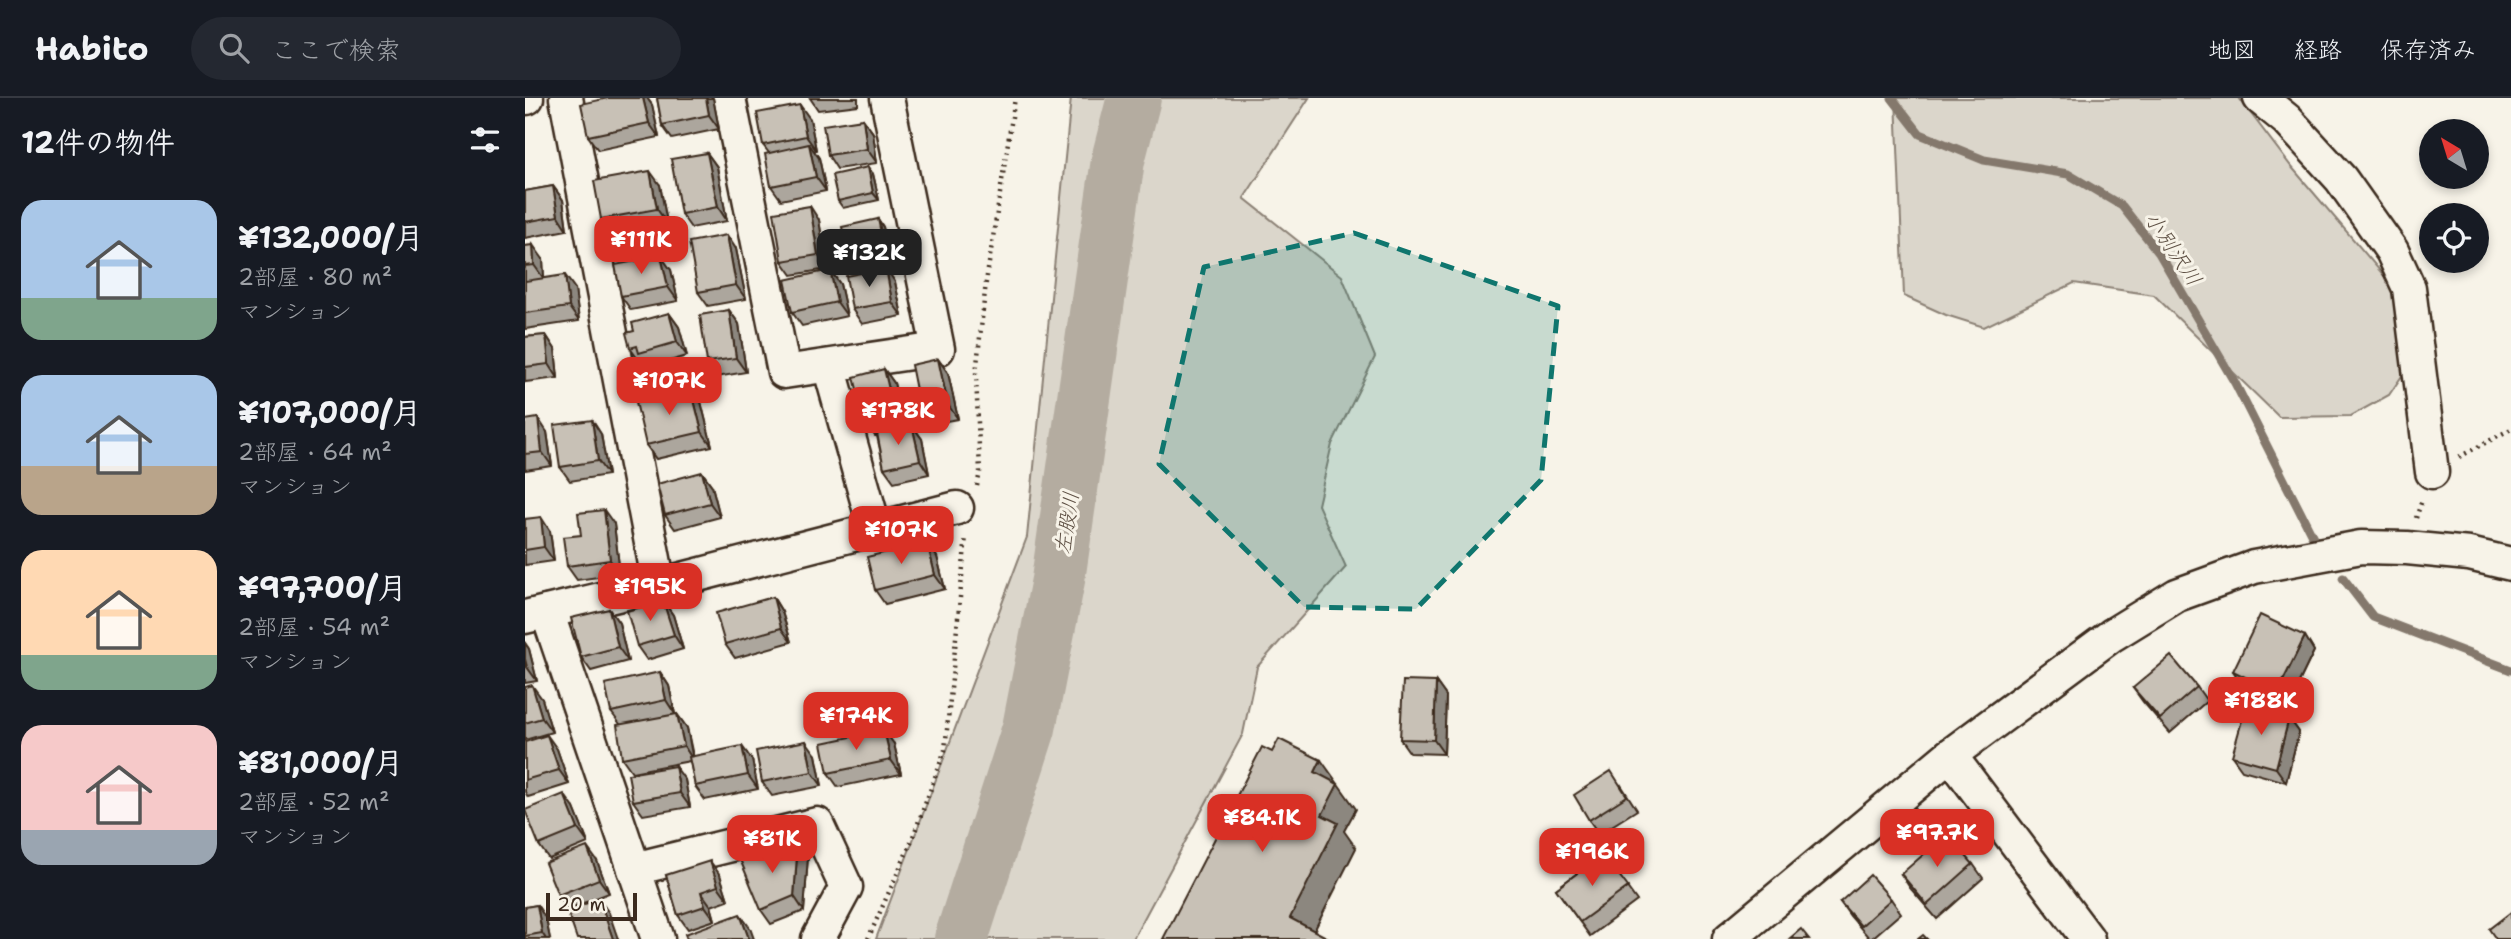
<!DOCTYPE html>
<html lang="ja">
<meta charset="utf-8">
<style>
body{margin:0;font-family:"Shantell Sans","Klee One",sans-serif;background:#242831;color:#f1f3f6;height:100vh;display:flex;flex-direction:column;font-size:26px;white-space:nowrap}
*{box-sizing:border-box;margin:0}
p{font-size:23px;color:#9ea1a6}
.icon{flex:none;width:38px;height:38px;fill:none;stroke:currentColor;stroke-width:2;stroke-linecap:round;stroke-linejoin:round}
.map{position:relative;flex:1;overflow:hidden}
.details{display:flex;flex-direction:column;background:#171b24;width:525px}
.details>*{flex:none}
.needle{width:46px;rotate:322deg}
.fabs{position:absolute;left:1894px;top:21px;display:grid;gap:14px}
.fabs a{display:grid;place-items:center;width:70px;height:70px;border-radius:50%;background:#171b24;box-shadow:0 4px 10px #0003;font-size:35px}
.scale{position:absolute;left:21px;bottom:18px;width:91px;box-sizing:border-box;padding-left:7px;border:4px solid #3b2a1e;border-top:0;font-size:19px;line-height:24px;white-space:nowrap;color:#3b2a1e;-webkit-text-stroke:5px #f7f3e8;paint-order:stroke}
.price{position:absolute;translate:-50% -60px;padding:0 16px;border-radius:14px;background:#d93025;color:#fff;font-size:23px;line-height:46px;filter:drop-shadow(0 2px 4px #0008)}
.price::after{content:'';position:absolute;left:50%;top:42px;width:21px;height:16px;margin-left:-10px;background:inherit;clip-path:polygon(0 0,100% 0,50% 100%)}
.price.selected{background:#222;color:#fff}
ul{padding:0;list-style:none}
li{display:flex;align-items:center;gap:21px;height:175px;padding:0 21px}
li span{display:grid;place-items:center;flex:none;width:196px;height:140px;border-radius:21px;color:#555}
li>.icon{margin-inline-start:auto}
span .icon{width:84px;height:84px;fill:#fffc;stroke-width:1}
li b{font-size:30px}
h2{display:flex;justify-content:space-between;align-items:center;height:84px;padding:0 21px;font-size:30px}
header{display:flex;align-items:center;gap:42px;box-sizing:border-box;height:98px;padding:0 35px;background:#171b24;border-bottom:2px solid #363941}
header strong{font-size:33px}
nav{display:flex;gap:38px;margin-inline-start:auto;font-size:24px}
.search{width:490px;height:63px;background:#242831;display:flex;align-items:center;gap:18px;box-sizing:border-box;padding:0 24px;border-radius:38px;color:#9ea1a6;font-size:26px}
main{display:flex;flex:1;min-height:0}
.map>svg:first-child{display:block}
</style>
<header>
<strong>Habito</strong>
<div class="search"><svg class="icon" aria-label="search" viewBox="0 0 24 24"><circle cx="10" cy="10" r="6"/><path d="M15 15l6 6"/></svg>ここで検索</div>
<nav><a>地図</a><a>経路</a><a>保存済み</a></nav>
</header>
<main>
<section class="details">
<h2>12件の物件<svg class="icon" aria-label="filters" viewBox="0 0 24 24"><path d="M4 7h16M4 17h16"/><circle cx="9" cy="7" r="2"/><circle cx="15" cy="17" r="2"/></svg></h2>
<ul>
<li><span style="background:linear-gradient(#a9c7e8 70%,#7fa58c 0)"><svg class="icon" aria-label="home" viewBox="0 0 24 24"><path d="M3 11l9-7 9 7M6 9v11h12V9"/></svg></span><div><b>¥132,000/月</b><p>2部屋 · 80 m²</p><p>マンション</p></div></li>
<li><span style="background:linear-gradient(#a9c7e8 65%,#b9a48a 0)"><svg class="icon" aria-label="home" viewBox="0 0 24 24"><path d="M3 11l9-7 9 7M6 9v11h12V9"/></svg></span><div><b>¥107,000/月</b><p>2部屋 · 64 m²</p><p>マンション</p></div></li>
<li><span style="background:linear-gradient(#ffd9b3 75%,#7fa58c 0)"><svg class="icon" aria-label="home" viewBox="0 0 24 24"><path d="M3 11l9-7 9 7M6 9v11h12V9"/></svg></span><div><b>¥97,700/月</b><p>2部屋 · 54 m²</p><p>マンション</p></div></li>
<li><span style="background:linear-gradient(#f6c9c9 75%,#9aa5b1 0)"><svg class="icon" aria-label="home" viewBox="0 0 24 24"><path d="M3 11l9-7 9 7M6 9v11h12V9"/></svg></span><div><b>¥81,000/月</b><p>2部屋 · 52 m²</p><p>マンション</p></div></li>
</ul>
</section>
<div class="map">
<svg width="1986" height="841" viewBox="0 0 1986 841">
<rect width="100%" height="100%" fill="#f7f3e8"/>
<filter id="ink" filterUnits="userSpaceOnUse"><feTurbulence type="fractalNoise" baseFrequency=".0143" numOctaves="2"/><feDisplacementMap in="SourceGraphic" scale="14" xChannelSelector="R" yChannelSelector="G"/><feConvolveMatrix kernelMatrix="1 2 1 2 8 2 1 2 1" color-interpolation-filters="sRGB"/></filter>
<g filter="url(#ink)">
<g fill="#dbd6cb" stroke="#8b8074" stroke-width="2">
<path d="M546,0H784L719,100L817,178L850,259L807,346L793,407L821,469L732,569L718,636L608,841H351L502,439Z"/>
<path d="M1371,0H1714L1765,67L1884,207L1887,263L1864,297L1826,318L1754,319L1629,197L1549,185L1459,229L1421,217L1379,198Z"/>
</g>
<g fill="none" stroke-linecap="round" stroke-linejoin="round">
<g stroke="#84786c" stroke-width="9">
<path d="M1367,0L1395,36L1459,62L1543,76L1597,108L1634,155L1710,285L1792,447"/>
<path d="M1818,480L1848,519L1986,572"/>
</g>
<path stroke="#b4aca0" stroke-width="54" d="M436,841L504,630L533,482L593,62L609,0"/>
<defs>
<g id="minor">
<path d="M0,0H2"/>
<path d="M41,0L134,487"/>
<path d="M204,0L259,274L413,251L362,0"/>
<path d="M1735,0L1762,22L1816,81L1867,153L1884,190L1907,374"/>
<path d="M304,268L350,431"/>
<path d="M22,514L133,841"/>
<path d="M0,519L134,487L432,410"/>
<path d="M1425,657L1563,841"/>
<path d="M109,771L292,726L321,789L293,841"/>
<path d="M1204,841L1425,657L1587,537L1652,497L1729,469L1836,449L1882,450L1944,456L1986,466"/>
</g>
</defs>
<use href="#minor" stroke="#3b2a1e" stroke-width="37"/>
<g stroke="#3b2a1e" stroke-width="4.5" stroke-dasharray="2 5" stroke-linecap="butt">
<path d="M1934,359L1986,331"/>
<path d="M452,388L455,374L451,276L461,184L490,0"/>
<path d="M1891,420L1897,402"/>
<path d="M343,841L385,747L420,652L441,438"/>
</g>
<use href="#minor" stroke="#f7f3e8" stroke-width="32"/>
</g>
<g fill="#aca69d" stroke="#3b2a1e" stroke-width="2">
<path d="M83,0H122L127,7L134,39L73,52L63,38Z"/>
<path d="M132,0H188L194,31L147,41L137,27Z"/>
<path d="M285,0H333V7L293,12Z"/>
<path d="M285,21L291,52L289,53L294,60L301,93L256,102L246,88L244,55L238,47Z"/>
<path d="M338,21L348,35L352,65L312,71L303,57Z"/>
<path d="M182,55L192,69L202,123L166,130L156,116Z"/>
<path d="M348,76L354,102L318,110L313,103Z"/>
<path d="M135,87L142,125L85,135L76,121Z"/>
<path d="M28,88L38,102L42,132L0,140V93Z"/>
<path d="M353,121L358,129L364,157L328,164L323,157Z"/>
<path d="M294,122L302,171L267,177L257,163Z"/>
<path d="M0,148L18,161L19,180L50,191L54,223L0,231Z"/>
<path d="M211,151L221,201L183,208L173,194Z"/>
<path d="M146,172L153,203L106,212L96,198Z"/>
<path d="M305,172L315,186L322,218L277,228L267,214Z"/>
<path d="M370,184L377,218L337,226L327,211Z"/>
<path d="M204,212L214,226L221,274L192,279L182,264Z"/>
<path d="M144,215L154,229L162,258L124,269L119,263L115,264L105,250L109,233Z"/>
<path d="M21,237L30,251L33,280L0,284V239Z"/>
<path d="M413,261L423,275L433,321L405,326L395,312Z"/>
<path d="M359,271L369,285L380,329L387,327L397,341L404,376L369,384L359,370L352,338H350L340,324Z"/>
<path d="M166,290L176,304L187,348L131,361L121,347Z"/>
<path d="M0,322L22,334L27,368L0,372Z"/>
<path d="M67,322L76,336L83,377L45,383L35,369Z"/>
<path d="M177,374L187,388L195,419L150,431L140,417Z"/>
<path d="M0,421L25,433L29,463L0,467Z"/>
<path d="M89,426L95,476L52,482L42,468Z"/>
<path d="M402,444L412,459L420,491L360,506L350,492Z"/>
<path d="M248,499L257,514L266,544L210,560L200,546Z"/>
<path d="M138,503L148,517L158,551L122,562L112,548Z"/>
<path d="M84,511L94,525L103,563L66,573L56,559Z"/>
<path d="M1780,538L1789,553L1762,609L1718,588L1708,573Z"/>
<path d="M0,545L4,551L12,583L0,585Z"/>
<path d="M135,574L144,588L150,616H152L162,630L168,658L227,662L233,691L180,702L170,688L165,663L107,674L97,660L95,626L86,614Z"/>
<path d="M911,584L921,598L919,656L885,655L875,641Z"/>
<path d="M0,589L17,601L27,634L0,642Z"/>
<path d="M1672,589L1682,603L1645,635L1618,604L1608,590Z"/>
<path d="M1764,620L1774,634L1761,684L1717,672L1707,658Z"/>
<path d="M0,644L32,651L44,686L3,699L0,694Z"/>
<path d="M369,646L376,676L313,689L303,675Z"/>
<path d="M291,657L297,688L247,698L237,684Z"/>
<path d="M160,682L165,709L118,717L108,703Z"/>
<path d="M1096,687L1112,712L1074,736L1064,722Z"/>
<path d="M49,710L63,745L24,761L14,747Z"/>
<path d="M273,744L283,758L279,813L246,826L236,812L231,761Z"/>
<path d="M1078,756L1112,803L1065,838L1031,791Z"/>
<path d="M72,763L84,795L43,811L33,797Z"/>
<path d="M1448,766L1458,780L1412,821L1385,790L1376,776Z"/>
<path d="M141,777H195L203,802L186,808L190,822L163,831L153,817Z"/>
<path d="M1366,801L1376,815L1346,841H1345L1325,818L1315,804Z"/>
<path d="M12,807L21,821L25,841H0V809Z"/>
</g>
<g fill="#8c877f" stroke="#3b2a1e" stroke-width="2">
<path d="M118,0H122L127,7L134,39L124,25Z"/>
<path d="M181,0H188L194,31L184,17Z"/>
<path d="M275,7L285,21L291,52L281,38Z"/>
<path d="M338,21L348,35L352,65L342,51Z"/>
<path d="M284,46L294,60L301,93L291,79Z"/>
<path d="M182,55L192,69L202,123L193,109Z"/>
<path d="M343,69L348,76L354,102L348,95Z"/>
<path d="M125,73L135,87L142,125L132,111Z"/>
<path d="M28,88L38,102L42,132L33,118Z"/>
<path d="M285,108L294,122L302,171L293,157Z"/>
<path d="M353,121L358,129L364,157L359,149Z"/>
<path d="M202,137L211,151L221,201L211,187Z"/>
<path d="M8,147L18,161L19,181L9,167Z"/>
<path d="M136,158L146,172L153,203L143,189Z"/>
<path d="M361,170L370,184L377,218L367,204Z"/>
<path d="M305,172L315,186L322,218L312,204Z"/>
<path d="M40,177L50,191L54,223L44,209Z"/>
<path d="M204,212L214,226L221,274L211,260Z"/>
<path d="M144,215L154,229L162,258L152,244Z"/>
<path d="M21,237L30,251L33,280L24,266Z"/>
<path d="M413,261L423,275L433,321L423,307Z"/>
<path d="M359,271L369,285L380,330L370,316Z"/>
<path d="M166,290L176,304L187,348L177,334Z"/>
<path d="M13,320L22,334L27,368L17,354Z"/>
<path d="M67,322L76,336L83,377L73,363Z"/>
<path d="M387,327L397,341L404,376L395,362Z"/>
<path d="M177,374L187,388L195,419L185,405Z"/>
<path d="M79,412L89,426L95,476L85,462Z"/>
<path d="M16,419L25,433L29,463L19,449Z"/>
<path d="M402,444L412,459L420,491L410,477Z"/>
<path d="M248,499L257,514L266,544L256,530Z"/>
<path d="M138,503L148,517L158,551L149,537Z"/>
<path d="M84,511L94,525L103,563L93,549Z"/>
<path d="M1780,538L1789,553L1762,609L1752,595Z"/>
<path d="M0,545L4,551L12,583L2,569L0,561Z"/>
<path d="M135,574L144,588L150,616L141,602Z"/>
<path d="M911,584L921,598L919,656L909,642Z"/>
<path d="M7,587L17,601L27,634L17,620Z"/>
<path d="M152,616L162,630L168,662L159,648Z"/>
<path d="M1764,620L1774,634L1761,684L1751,670Z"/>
<path d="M359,632L369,646L376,676L366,662Z"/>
<path d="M22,637L32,651L44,686L34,672Z"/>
<path d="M281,643L291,657L297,688L287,674Z"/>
<path d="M217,648L227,662L233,691L223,677Z"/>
<path d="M796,662L831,711L819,733L831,750L785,841L765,820L790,674Z"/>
<path d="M150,668L160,682L165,709L155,695Z"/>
<path d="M39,696L49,710L63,745L53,731Z"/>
<path d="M273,744L283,758L279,813L269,798Z"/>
<path d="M62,749L72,763L84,795L74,781Z"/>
<path d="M185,763L195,777L203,802L193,788Z"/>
<path d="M176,794L186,808L190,822L180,808Z"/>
<path d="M74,801L84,815L93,841H88Z"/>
<path d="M12,807L21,821L25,841H21L17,835Z"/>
<path d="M215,816L225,830L229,841H224Z"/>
</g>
<g fill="#c8c1b6" stroke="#3b2a1e" stroke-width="2">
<path d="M83,0H118L124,25L63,38L56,6Z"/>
<path d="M132,0H181L184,17L137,27Z"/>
<path d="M275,7L281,38L238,47L232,15Z"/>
<path d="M338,21L342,51L303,57L298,27Z"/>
<path d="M284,46L291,79L246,88L240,56Z"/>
<path d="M182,55L193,109L156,116L146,61Z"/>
<path d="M343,69L348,95L313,103L307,77Z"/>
<path d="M125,73L132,111L76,121L69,83Z"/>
<path d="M28,88L33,118L0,124V93Z"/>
<path d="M285,108L293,157L257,163L249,114Z"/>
<path d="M353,121L359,149L323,157L317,129Z"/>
<path d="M202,137L211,187L173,194L164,144Z"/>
<path d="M8,147L9,167L0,168V148Z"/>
<path d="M136,158L143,189L96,198L90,167Z"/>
<path d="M361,170L367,204L327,211L321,178Z"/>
<path d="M305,172L312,204L267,214L260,182Z"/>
<path d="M40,177L44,209L0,215V183Z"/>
<path d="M204,212L211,260L182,264L175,217Z"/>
<path d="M144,215L152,244L114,255L112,248L105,250L101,235L109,233L107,225Z"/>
<path d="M21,237L24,266L0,269V239Z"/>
<path d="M413,261L423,307L395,312L386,267Z"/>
<path d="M359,271L370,316L340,324L329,279Z"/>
<path d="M166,290L177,334L121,347L111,304Z"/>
<path d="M13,320L17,354L0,356V322Z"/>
<path d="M67,322L73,363L35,369L29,327Z"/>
<path d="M387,327L395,362L359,370L352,335Z"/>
<path d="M177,374L185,405L140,417L132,386Z"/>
<path d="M79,412L85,462L42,468L38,439L56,437L53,415Z"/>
<path d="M16,419L19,449L0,452V421Z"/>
<path d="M402,444L410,477L350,492L342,459Z"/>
<path d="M248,499L256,530L200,546L191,515Z"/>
<path d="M138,503L149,537L112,548L102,513Z"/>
<path d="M84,511L93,549L56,559L46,520Z"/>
<path d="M1735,517L1780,538L1752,595L1708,573Z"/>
<path d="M1646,558L1672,589L1635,621L1608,590Z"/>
<path d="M135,574L141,602L86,614L80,586Z"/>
<path d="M878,583L911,584L909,642L875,641Z"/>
<path d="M7,587L17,620L0,625V589Z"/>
<path d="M1721,608L1764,620L1751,670L1707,658Z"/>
<path d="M152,616L159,648L97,660L92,627Z"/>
<path d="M359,632L366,662L303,675L297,645Z"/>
<path d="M22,637L34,672L0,682V644Z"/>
<path d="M754,641L796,662L790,674L813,686L797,717L813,725L765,820L805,841H638L737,649L747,654Z"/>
<path d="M281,643L287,674L237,684L231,653Z"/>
<path d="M217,648L223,677L170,688L164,659Z"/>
<path d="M150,668L155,695L108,703L103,676Z"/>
<path d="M1086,673L1102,698L1064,722L1049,697Z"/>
<path d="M39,696L53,731L14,747L0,712Z"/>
<path d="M1422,736L1448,766L1402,807L1376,776Z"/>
<path d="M273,744L269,798L236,812L214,759L226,754L229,762Z"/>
<path d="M62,749L74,781L33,797L20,765Z"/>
<path d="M1078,756L1103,789L1055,824L1031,791Z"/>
<path d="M185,763L193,788L176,794L180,808L153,817L141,777Z"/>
<path d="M1345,777L1366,801L1336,828L1315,804Z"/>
<path d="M74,801L88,841H52L42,812Z"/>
<path d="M12,807L17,835L0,838V809Z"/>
<path d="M1986,814V841H1971L1964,831Z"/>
<path d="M215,816L224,841H162L160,836Z"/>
<path d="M1276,831L1284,841H1264Z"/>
<path d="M1398,837L1402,841H1393Z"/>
</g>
</g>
<path fill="#0f766e" fill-opacity="0.2" stroke="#0f766e" stroke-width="5" stroke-dasharray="14 9" stroke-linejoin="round" d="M829,135L1033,208L1016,382L891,511L779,509L634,366L679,169Z"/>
<g text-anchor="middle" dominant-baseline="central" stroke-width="6" stroke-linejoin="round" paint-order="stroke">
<g font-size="21" font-style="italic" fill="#5f5145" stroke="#f7f3e8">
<text transform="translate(1648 151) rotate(56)">小別沢川</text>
<text transform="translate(542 425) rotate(-82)">左股川</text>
</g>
</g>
</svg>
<div class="fabs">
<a><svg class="needle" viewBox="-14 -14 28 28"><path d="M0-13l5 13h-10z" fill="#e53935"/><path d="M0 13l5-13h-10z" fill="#9ea1a6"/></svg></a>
<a><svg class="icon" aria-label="locate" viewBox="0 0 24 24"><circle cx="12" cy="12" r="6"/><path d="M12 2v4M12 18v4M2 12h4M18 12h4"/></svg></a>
</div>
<div class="scale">20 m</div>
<b class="price" style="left:116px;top:178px">¥111K</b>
<b class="price selected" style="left:344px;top:191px">¥132K</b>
<b class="price" style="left:144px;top:319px">¥107K</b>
<b class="price" style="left:373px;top:349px">¥178K</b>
<b class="price" style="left:376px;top:468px">¥107K</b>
<b class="price" style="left:125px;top:525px">¥195K</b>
<b class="price" style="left:1736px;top:639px">¥188K</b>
<b class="price" style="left:331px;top:654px">¥174K</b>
<b class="price" style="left:737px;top:756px">¥84.1K</b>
<b class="price" style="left:1412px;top:771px">¥97.7K</b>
<b class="price" style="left:247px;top:777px">¥81K</b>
<b class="price" style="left:1067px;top:790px">¥196K</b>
</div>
</main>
